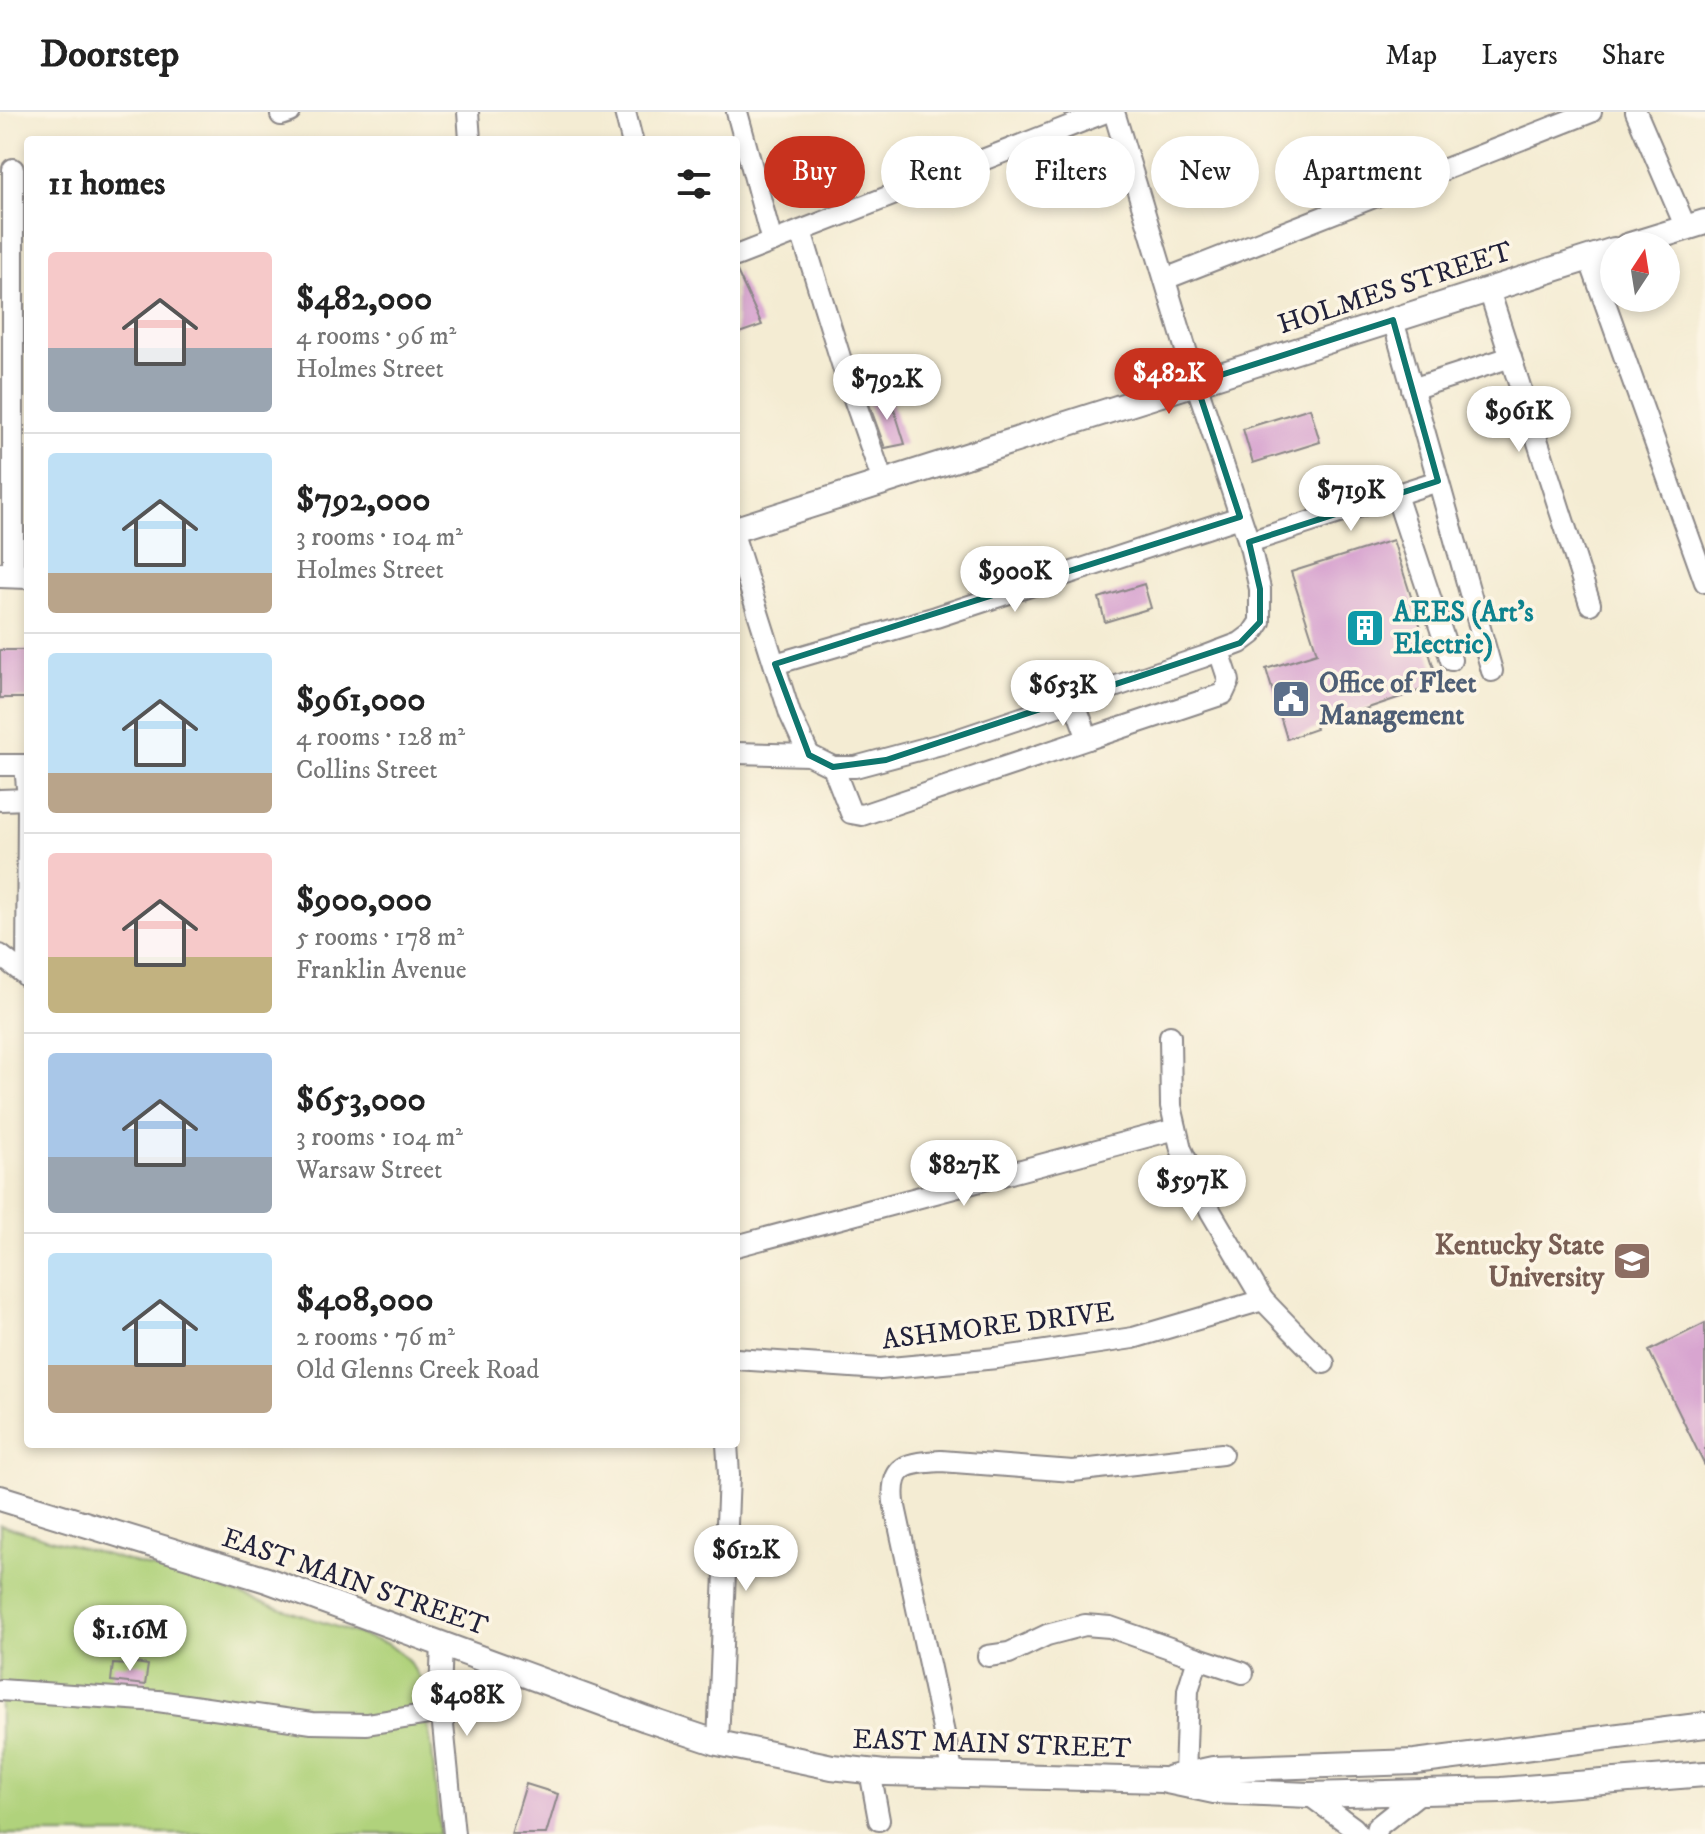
<!DOCTYPE html>
<meta charset="utf-8">
<style>
body{margin:0;font-family:"IM FELL DW Pica",serif;background:#f6f6f6;color:#222;height:100vh;display:flex;flex-direction:column;font-size:30px;white-space:nowrap}
*{box-sizing:border-box;margin:0}
p{font-size:26px;color:#767676}
.icon{flex:none;width:44px;height:44px;fill:none;stroke:currentColor;stroke-width:2;stroke-linecap:round;stroke-linejoin:round}
.map{position:relative;flex:1;overflow:hidden}
.drawer{position:absolute;left:24px;top:24px;width:716px;height:1312px;display:flex;flex-direction:column;background:#fff;border-radius:8px;box-shadow:0 4px 12px #0003}
.drawer>*{flex:none}
.banner{position:absolute;left:764px;top:24px;width:760px;height:72px;display:flex;gap:16px}
.needle{width:52px;rotate:12deg}
.buttons{position:absolute;left:1600px;top:120px;display:grid;gap:16px}
.buttons a{display:grid;place-items:center;width:80px;height:80px;border-radius:50%;background:#fff;box-shadow:0 4px 12px #0003;font-size:40px}
.price{position:absolute;translate:-50% -68px;padding:0 18px;border-radius:28px;background:#fff;color:#222;font-size:26px;line-height:52px;filter:drop-shadow(0 2px 4px #0008)}
.price::after{content:'';position:absolute;left:50%;top:48px;width:24px;height:18px;margin-left:-12px;background:inherit;clip-path:polygon(0 0,100% 0,50% 100%)}
.price.active{background:#c8321e;color:#fff}
ul{padding:0;list-style:none}
li{display:flex;align-items:center;gap:24px;height:200px;padding:0 24px}
li+li{border-top:2px solid #e0e0e0}
li span{display:grid;place-items:center;flex:none;width:224px;height:160px;border-radius:8px;color:#555}
li>.icon{margin-inline-start:auto}
span .icon{width:96px;height:96px;fill:#fffc;stroke-width:1}
li b{font-size:34px}
h2{display:flex;justify-content:space-between;align-items:center;height:96px;padding:0 24px;font-size:34px}
.tag{padding:0 28px;border-radius:36px;background:#fff;box-shadow:0 4px 12px #0003;font-size:28px;line-height:72px}
.tag.active{background:#c8321e;color:#fff}
header{display:flex;align-items:center;gap:48px;box-sizing:border-box;height:112px;padding:0 40px;background:#fff;border-bottom:2px solid #e0e0e0}
header strong{font-size:38px}
nav{display:flex;gap:44px;margin-inline-start:auto;font-size:28px}
.map>svg:first-child{display:block}
</style>
<header>
<strong>Doorstep</strong>
<nav><a>Map</a><a>Layers</a><a>Share</a></nav>
</header>
<div class="map">
<svg width="1705" height="1722" viewBox="0 0 1705 1722">
<rect width="100%" height="100%" fill="#fcf5e5"/>
<filter id="ink" filterUnits="userSpaceOnUse"><feTurbulence type="fractalNoise" baseFrequency=".0125" numOctaves="2"/><feDisplacementMap in="SourceGraphic" scale="16" xChannelSelector="R" yChannelSelector="G"/><feConvolveMatrix kernelMatrix="1 2 1 2 8 2 1 2 1" color-interpolation-filters="sRGB"/></filter>
<filter id="wash" filterUnits="userSpaceOnUse"><feTurbulence type="fractalNoise" baseFrequency=".006" numOctaves="4" result="noise"/><feDisplacementMap in="SourceGraphic" scale="32" xChannelSelector="R" yChannelSelector="G"/><feGaussianBlur stdDeviation="1.8" result="paint"/><feColorMatrix in="noise" values="0 0 0 0 0 0 0 0 0 0 0 0 0 0 0 0 0 1.4 0 .05"/><feComposite in="paint" operator="in"/></filter>
<g filter="url(#wash)">
<rect width="100%" height="100%" fill="#f4ecd3"/>
<path fill="#b0d27b" stroke="#697a5b" stroke-width="2" d="M0,1413L192,1467L388,1532L407,1547L420,1566L432,1638L440,1722H0Z"/>
<g id="blocks">
<g fill="#d8a5d0">
<path d="M736,157L762,213L736,222Z"/>
<path d="M890,284L905,332L885,336L868,289Z"/>
<path d="M1310,296L1320,330L1253,351L1243,317Z"/>
<path d="M1393,428L1439,572L1315,614L1316,617L1287,627L1266,557L1317,541L1291,460Z"/>
<path d="M1144,472L1151,496L1105,510L1099,486Z"/>
<rect x="0" y="538" width="28" height="48"/>
<path d="M1705,1211V1354L1649,1239Z"/>
<path d="M128,1550L148,1553L145,1573L111,1569L113,1552L128,1553Z"/>
<path d="M526,1672L558,1682L546,1722H511Z"/>
</g>
</g>
</g>
<g filter="url(#ink)">
<use href="#blocks" fill-opacity="0" stroke="#8b8787" stroke-width="2"/>
<g fill="none" stroke-linecap="round" stroke-linejoin="round">
<defs>
<g id="minor">
<path d="M468,0L470,28"/>
<path d="M625,0L632,28"/>
<path d="M737,0L772,130"/>
<path d="M1636,0L1686,116"/>
<path d="M281,3L290,0"/>
<path d="M13,57V463"/>
<path d="M801,119L843,255L883,370"/>
<path d="M736,144L1106,0"/>
<path d="M1589,146L1705,470"/>
<path d="M1165,167L1591,0"/>
<path d="M1489,178L1590,492"/>
<path d="M1393,208L1492,559"/>
<path d="M1412,277L1511,245"/>
<path d="M1396,383L1451,548"/>
<path d="M1249,430L1438,369"/>
<path d="M736,431L790,602L809,643"/>
<path d="M775,552L936,505L1240,405"/>
<path d="M1074,589L1088,627L1223,582L1229,569L1219,539"/>
<path d="M736,641L809,643L833,655H855L956,628L1203,545L1240,531L1252,522L1260,510V477L1249,430L1196,271L1114,0"/>
<path d="M0,653H28"/>
<path d="M25,653L28,687L27,865"/>
<path d="M833,655L851,701L862,703L1088,627"/>
<path d="M0,688L28,687"/>
<path d="M0,843L28,865"/>
<path d="M1170,924L1171,994L1181,1037L1211,1100L1263,1188L1324,1251"/>
<path d="M736,1134L1176,1017"/>
<path d="M736,1247L880,1257L997,1246L1133,1226L1263,1188"/>
<path d="M442,1531L440,1583L454,1722"/>
<path d="M988,1544L1009,1541L1047,1523L1085,1513L1110,1515L1198,1546L1188,1578L1185,1663"/>
<path d="M1198,1546L1243,1561"/>
<path d="M0,1578L158,1589L312,1611L367,1612L442,1600"/>
<path d="M718,1631L729,1363L727,1332"/>
<path d="M870,1659L879,1708"/>
<path d="M953,1663L894,1390C890,1352 908,1351 941,1349L1073,1359L1222,1342"/>
<path d="M1309,1683L1354,1716L1358,1722"/>
<path d="M1375,1722L1377,1715L1420,1681"/>
</g>
<g id="major">
<path d="M1627,134L1705,110"/>
<path d="M736,417L1614,138"/>
<path d="M0,463L28,464"/>
<path d="M0,1386L267,1468L646,1607L718,1631L832,1655L885,1661L1162,1668L1214,1679L1309,1683L1501,1678L1705,1662"/>
<path d="M1171,1666L1213,1657L1415,1650L1705,1613"/>
</g>
</defs>
<use href="#minor" stroke="#8b8787" stroke-width="24"/>
<use href="#major" stroke="#8b8787" stroke-width="28"/>
<use href="#minor" stroke="#fff" stroke-width="20"/>
<use href="#major" stroke="#fff" stroke-width="24"/>
</g>
</g>
<path fill="none" stroke="#0f766e" stroke-width="6" stroke-linejoin="round" d="M1393,208L1438,369L1249,430L1260,477V510L1240,531L886,648L833,655L809,643L775,552L1240,405L1196,271Z"/>
<defs>
<symbol id="building-square" viewBox="-11 -11 22 22"><rect x="-9" y="-9" width="18" height="18" rx="4" fill="#0f9aa8" stroke="#fcf5e5"/><path d="M-4-6H4V6H1V3H-1V6H-4ZM-2.5-4.3h1.7v1.8h-1.7ZM.8-4.3h1.7v1.8H.8ZM-2.5-1h1.7V.8h-1.7ZM.8-1h1.7V.8H.8Z" fill="#fff"/></symbol>
<symbol id="civic-square" viewBox="-11 -11 22 22"><rect x="-9" y="-9" width="18" height="18" rx="4" fill="#5c6f8a" stroke="#fcf5e5"/><path d="M-.6-6.5H3V-4.5H.6V-3L4-1V1h2V6H-6V1h2V-1L-.6-3ZM-1.2 2.5V6h2.4V2.5Z" fill="#fff"/></symbol>
<symbol id="university-square" viewBox="-11 -11 22 22"><rect x="-9" y="-9" width="18" height="18" rx="4" fill="#8d6e63" stroke="#fcf5e5"/><path d="M0-5L7-2L0 1L-7-2ZM-4 1L0 2.5L4 1V4Q0 6-4 4Z" fill="#fff"/></symbol>
</defs>
<g fill-rule="evenodd">
<use href="#building-square" x="1343" y="494" width="44" height="44"/>
<use href="#civic-square" x="1269" y="565" width="44" height="44"/>
<use href="#university-square" x="1610" y="1127" width="44" height="44"/>
</g>
<g text-anchor="middle" dominant-baseline="central" stroke-width="7" stroke-linejoin="round" paint-order="stroke">
<g font-size="28" fill="#22223b" stroke="#fcf5e5">
<text transform="translate(1395 176) rotate(-18)">HOLMES STREET</text>
<text transform="translate(998 1214) rotate(-7)">ASHMORE DRIVE</text>
<text transform="translate(355 1470) rotate(19)">EAST MAIN STREET</text>
<text transform="translate(992 1632) rotate(2)">EAST MAIN STREET</text>
</g>
<g font-size="28" font-weight="bold" fill="#0d838f" stroke="#fcf5e5" text-anchor="start">
<text x="1393" y="500">AEES (Art's<tspan x="1393" dy="32">Electric)</tspan></text>
</g>
<g font-size="28" font-weight="bold" fill="#4e5e75" stroke="#fcf5e5" text-anchor="start">
<text x="1319" y="571">Office of Fleet<tspan x="1319" dy="32">Management</tspan></text>
</g>
<g font-size="28" font-weight="bold" fill="#785e54" stroke="#fcf5e5" text-anchor="end">
<text x="1604" y="1133">Kentucky State<tspan x="1604" dy="32">University</tspan></text>
</g>
</g>
</svg>
<div class="buttons">
<a><svg class="needle" viewBox="-14 -14 28 28"><path d="M0-13l5 13h-10z" fill="#e53935"/><path d="M0 13l5-13h-10z" fill="#767676"/></svg></a>
</div>
<b class="price active" style="left:1169px;top:304px">$482K</b>
<b class="price" style="left:887px;top:310px">$792K</b>
<b class="price" style="left:1519px;top:342px">$961K</b>
<b class="price" style="left:1351px;top:421px">$719K</b>
<b class="price" style="left:1015px;top:502px">$900K</b>
<b class="price" style="left:1063px;top:616px">$653K</b>
<b class="price" style="left:964px;top:1096px">$827K</b>
<b class="price" style="left:1192px;top:1111px">$597K</b>
<b class="price" style="left:746px;top:1481px">$612K</b>
<b class="price" style="left:130px;top:1561px">$1.16M</b>
<b class="price" style="left:467px;top:1626px">$408K</b>
<div class="banner">
<a class="tag active">Buy</a>
<a class="tag">Rent</a>
<a class="tag">Filters</a>
<a class="tag">New</a>
<a class="tag">Apartment</a>
</div>
<section class="drawer">
<h2>11 homes<svg class="icon" aria-label="filters" viewBox="0 0 24 24"><path d="M4 7h16M4 17h16"/><circle cx="9" cy="7" r="2"/><circle cx="15" cy="17" r="2"/></svg></h2>
<ul>
<li><span style="background:linear-gradient(#f6c9c9 60%,#9aa5b1 0)"><svg class="icon" aria-label="home" viewBox="0 0 24 24"><path d="M3 11l9-7 9 7M6 9v11h12V9"/></svg></span><div><b>$482,000</b><p>4 rooms · 96 m²</p><p>Holmes Street</p></div></li>
<li><span style="background:linear-gradient(#bfe0f5 75%,#b9a48a 0)"><svg class="icon" aria-label="home" viewBox="0 0 24 24"><path d="M3 11l9-7 9 7M6 9v11h12V9"/></svg></span><div><b>$792,000</b><p>3 rooms · 104 m²</p><p>Holmes Street</p></div></li>
<li><span style="background:linear-gradient(#bfe0f5 75%,#b9a48a 0)"><svg class="icon" aria-label="home" viewBox="0 0 24 24"><path d="M3 11l9-7 9 7M6 9v11h12V9"/></svg></span><div><b>$961,000</b><p>4 rooms · 128 m²</p><p>Collins Street</p></div></li>
<li><span style="background:linear-gradient(#f6c9c9 65%,#c2b280 0)"><svg class="icon" aria-label="home" viewBox="0 0 24 24"><path d="M3 11l9-7 9 7M6 9v11h12V9"/></svg></span><div><b>$900,000</b><p>5 rooms · 178 m²</p><p>Franklin Avenue</p></div></li>
<li><span style="background:linear-gradient(#a9c7e8 65%,#9aa5b1 0)"><svg class="icon" aria-label="home" viewBox="0 0 24 24"><path d="M3 11l9-7 9 7M6 9v11h12V9"/></svg></span><div><b>$653,000</b><p>3 rooms · 104 m²</p><p>Warsaw Street</p></div></li>
<li><span style="background:linear-gradient(#bfe0f5 70%,#b9a48a 0)"><svg class="icon" aria-label="home" viewBox="0 0 24 24"><path d="M3 11l9-7 9 7M6 9v11h12V9"/></svg></span><div><b>$408,000</b><p>2 rooms · 76 m²</p><p>Old Glenns Creek Road</p></div></li>
</ul>
</section>
</div>
